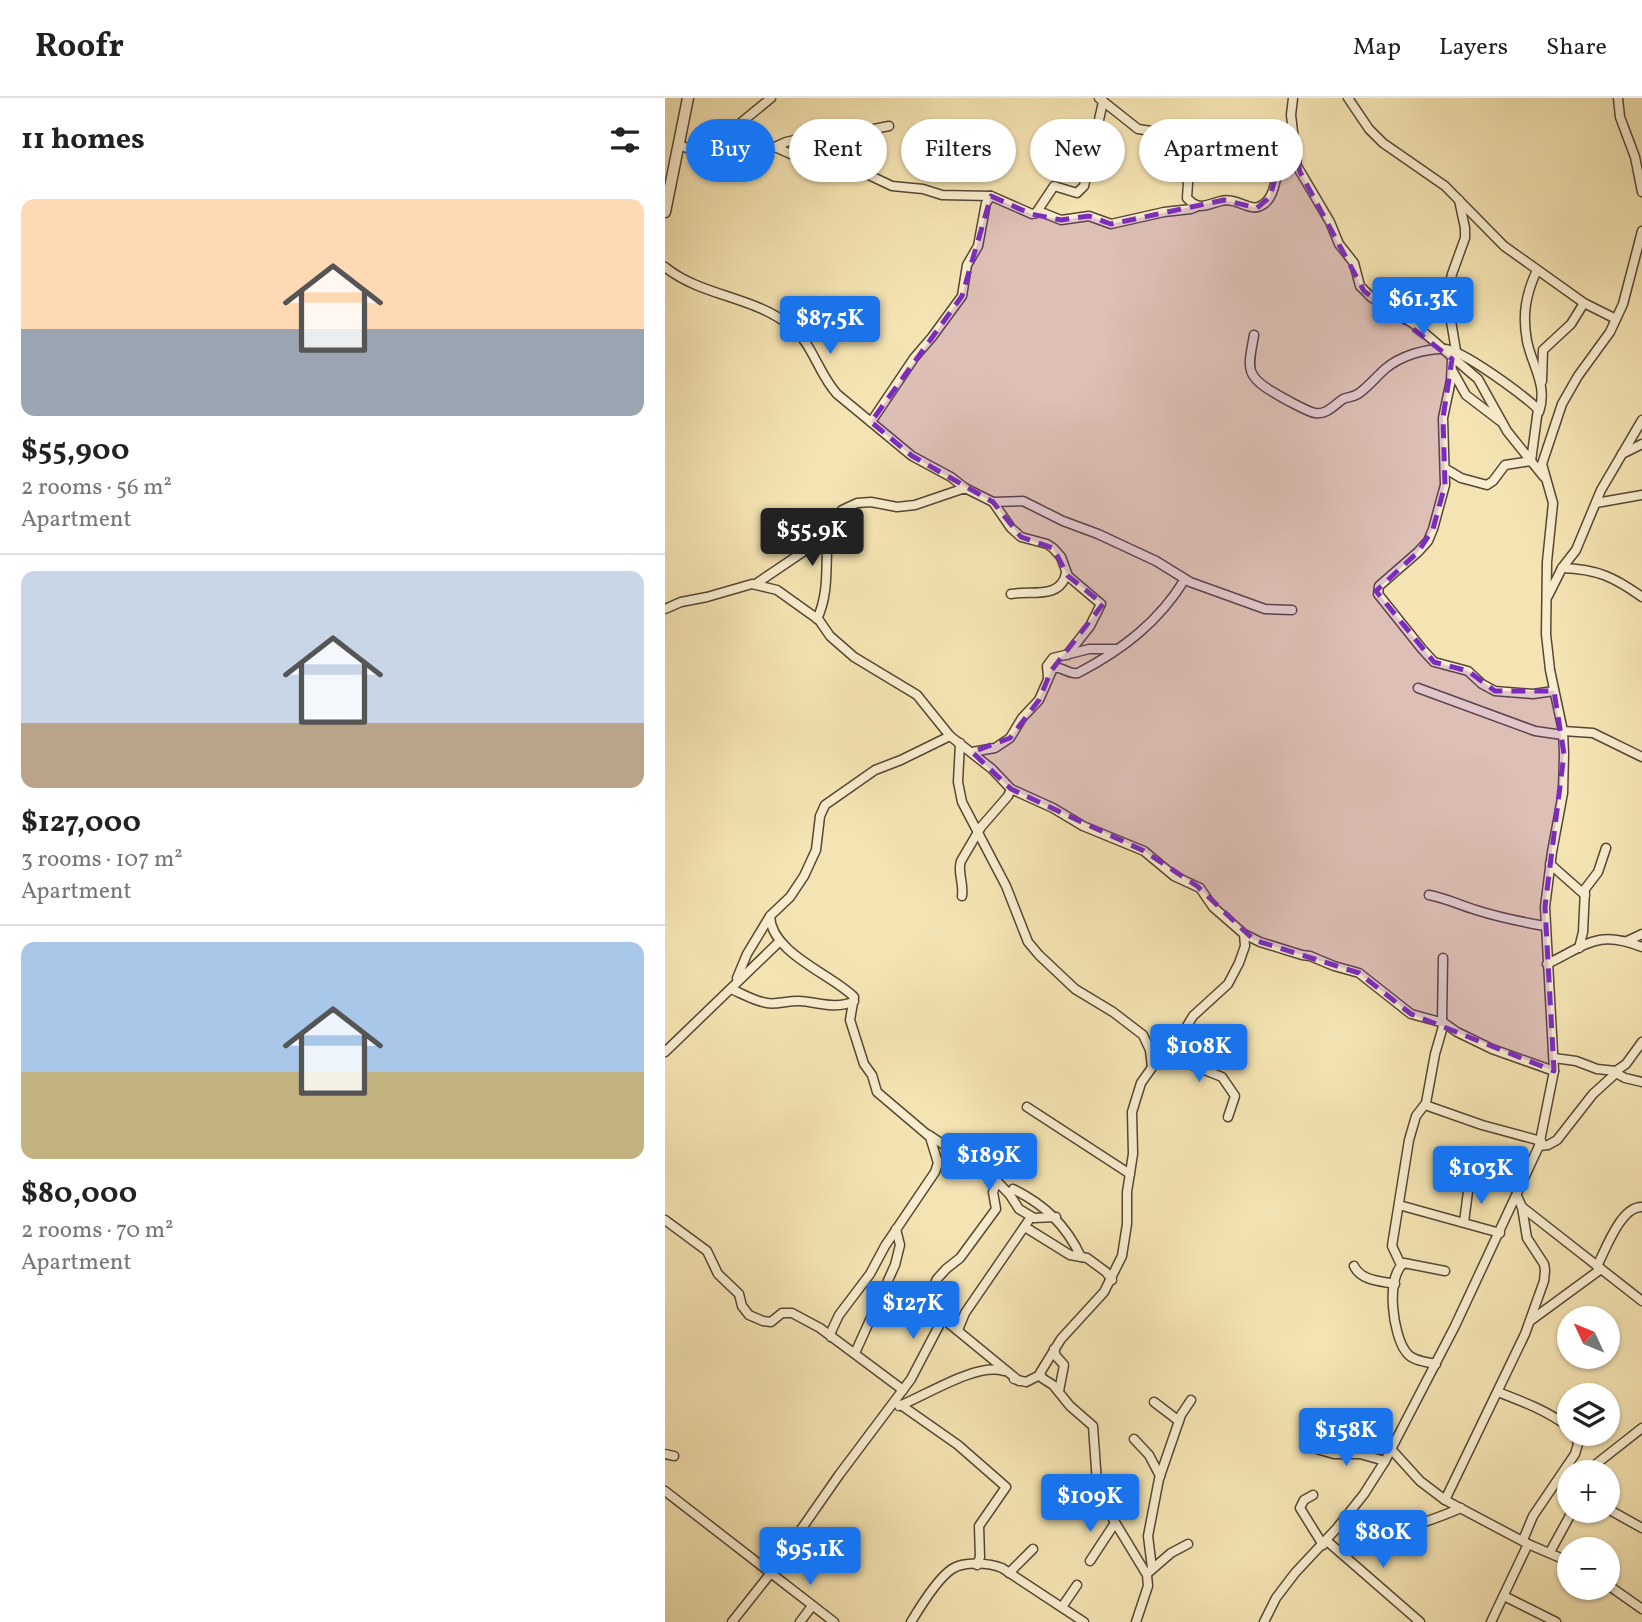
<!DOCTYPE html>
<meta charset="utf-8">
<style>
body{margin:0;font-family:Vollkorn,serif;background:#f2f2f2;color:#222;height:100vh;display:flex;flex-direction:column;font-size:26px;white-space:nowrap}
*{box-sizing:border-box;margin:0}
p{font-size:23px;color:#767676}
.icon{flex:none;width:38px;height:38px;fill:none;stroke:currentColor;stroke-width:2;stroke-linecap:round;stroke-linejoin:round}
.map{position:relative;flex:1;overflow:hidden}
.details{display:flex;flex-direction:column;background:#fff;width:665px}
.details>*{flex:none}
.guide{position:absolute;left:21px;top:21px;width:665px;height:63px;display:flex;gap:14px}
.needle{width:46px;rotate:314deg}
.tools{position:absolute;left:892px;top:1208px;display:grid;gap:14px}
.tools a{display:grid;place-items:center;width:63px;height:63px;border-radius:50%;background:#fff;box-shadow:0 2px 5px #0004;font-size:35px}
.price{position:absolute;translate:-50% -60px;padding:0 16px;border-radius:7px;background:#1a73e8;color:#fff;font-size:23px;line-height:46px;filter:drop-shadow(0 2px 4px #0008)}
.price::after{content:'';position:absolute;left:50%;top:42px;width:21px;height:16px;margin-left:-10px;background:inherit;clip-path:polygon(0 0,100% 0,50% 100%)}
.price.on{background:#222;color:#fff}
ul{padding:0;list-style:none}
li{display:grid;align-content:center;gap:14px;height:371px;padding:0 21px}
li+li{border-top:2px solid #e0e0e0}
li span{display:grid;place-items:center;height:217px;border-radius:14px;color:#555}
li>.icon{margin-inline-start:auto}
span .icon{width:126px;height:126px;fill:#fffc;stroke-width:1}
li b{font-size:30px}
h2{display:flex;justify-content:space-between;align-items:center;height:84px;padding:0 21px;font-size:30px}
.pill{padding:0 24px;border-radius:32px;background:#fff;box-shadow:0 2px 5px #0004;font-size:24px;line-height:63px}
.pill.on{background:#1a73e8;color:#fff}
header{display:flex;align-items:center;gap:42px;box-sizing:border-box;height:98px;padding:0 35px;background:#fff;border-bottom:2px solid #e0e0e0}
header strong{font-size:33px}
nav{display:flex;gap:38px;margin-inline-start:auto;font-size:24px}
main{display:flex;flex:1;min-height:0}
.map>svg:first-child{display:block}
</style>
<header>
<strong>Roofr</strong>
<nav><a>Map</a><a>Layers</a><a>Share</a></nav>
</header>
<main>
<section class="details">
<h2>11 homes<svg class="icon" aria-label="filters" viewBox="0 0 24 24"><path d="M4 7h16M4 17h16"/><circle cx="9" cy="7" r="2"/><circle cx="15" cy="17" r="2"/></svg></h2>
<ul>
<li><span style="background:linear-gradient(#ffd9b3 60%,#9aa5b1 0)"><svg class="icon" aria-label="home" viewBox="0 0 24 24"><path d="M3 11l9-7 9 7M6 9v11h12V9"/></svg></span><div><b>$55,900</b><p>2 rooms · 56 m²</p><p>Apartment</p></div></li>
<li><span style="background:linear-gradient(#c9d6e8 70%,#b9a48a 0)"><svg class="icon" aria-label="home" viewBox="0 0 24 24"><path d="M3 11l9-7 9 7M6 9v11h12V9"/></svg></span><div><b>$127,000</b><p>3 rooms · 107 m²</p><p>Apartment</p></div></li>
<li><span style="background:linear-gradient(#a9c7e8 60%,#c2b280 0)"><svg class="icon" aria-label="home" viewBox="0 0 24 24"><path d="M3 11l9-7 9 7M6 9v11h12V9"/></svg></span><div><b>$80,000</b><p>2 rooms · 70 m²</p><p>Apartment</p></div></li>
</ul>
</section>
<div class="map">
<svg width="977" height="1524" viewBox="0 0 977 1524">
<rect width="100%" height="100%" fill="#f5e4b3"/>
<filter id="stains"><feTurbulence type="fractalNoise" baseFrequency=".00286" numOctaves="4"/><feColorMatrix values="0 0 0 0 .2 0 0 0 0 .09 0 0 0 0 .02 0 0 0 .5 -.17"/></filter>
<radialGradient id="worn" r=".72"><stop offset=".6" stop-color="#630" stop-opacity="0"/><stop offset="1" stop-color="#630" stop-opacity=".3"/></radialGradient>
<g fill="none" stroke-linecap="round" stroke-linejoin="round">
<defs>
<g id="minor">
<path d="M434,0L473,31L493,34L500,53L520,76L523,85L522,100C534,113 540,107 556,103C570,99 583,112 593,109C612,103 610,75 616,61C618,54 624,48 628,42"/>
<path d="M628,0L626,17L632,68L665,124L674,146L689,165L695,188L706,199L749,226L813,281L842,333L866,363"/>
<path d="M683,0L704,31L718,45L780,88L839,148L919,205L951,221"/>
<path d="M953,0L955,19L970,59L977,94"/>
<path d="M50,46L106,0"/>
<path d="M14,47L25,51L66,45L110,49L155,69L176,67L191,71L227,88L258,91L277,97L326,98"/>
<path d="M110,49L121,44L172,32"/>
<path d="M163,69L167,64L172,32L199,33L224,28"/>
<path d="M371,115L389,88L412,95L419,88L438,4"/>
<path d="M0,169C36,198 86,198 123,226C148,244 152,274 172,296L247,358L286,379L300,390"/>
<path d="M872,172C861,196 857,216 862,243C867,268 883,287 874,314"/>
<path d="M782,199L791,253"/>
<path d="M754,231L782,199L787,176L800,140V130L794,102"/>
<path d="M589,237C584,267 578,277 608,294C616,299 643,314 650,315C662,317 669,307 678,301C683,299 688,299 693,296C703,289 711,279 720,271C735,258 761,250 780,251C798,252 858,297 873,311L866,363L879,379"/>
<path d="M787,261L786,282L778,320L780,387L768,431L763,443L753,454L714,488L713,496L757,551L769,564L803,573L817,586L830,593L868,596L889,593"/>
<path d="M787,272L801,297L835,323"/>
<path d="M877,283L878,252L906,226L919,205"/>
<path d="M206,324L249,260L267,239L297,198L302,167L313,148L321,105L326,98L367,116L376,114L396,122L424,118L446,126L499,114L526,111L531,109"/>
<path d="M957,356L977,346"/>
<path d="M781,371L796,380L822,387L828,383L840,367L866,363"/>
<path d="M328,404L346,430L356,439L382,446L388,450L396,459L403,478L436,506L425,528L402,557"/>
<path d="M931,405L977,397"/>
<path d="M897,470C932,471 949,479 977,499"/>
<path d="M92,485L138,454L177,412L192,405L206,404L232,409L250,407L300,390L328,404L358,403L398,423L433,436L491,463L525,484L600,511L627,512"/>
<path d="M346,496C365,492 396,502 401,475"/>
<path d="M883,498L897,470L911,452L936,392L977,322"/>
<path d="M0,511L16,504L42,499L87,486L112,492L154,522L165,538L189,559L252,597L285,638L327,671L346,691L388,710L418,728L479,753L509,778L535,790L548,809L579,836L580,848L574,865L563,886L528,918L516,938L493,961L476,985L467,1014L468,1056L462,1094V1126L457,1158L439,1194L396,1241L375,1275L377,1280L388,1287L405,1308L428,1328L432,1385L445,1416L482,1477L483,1488L471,1524"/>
<path d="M152,521C166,492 159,460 164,429"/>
<path d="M383,579L382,568L388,560L424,551H450"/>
<path d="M753,590L870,633L898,637"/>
<path d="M898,633L928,635L977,659"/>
<path d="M295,645L293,684L297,704L341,788L363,844L374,857L410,891L448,914L478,937L485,952L487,969"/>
<path d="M307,654L330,650L345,640L357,620L374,602L388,570C398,568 403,577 413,575C457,552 494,524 520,481"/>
<path d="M885,766L920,797"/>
<path d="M764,797C781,800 794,807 811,812C833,819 857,824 880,828"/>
<path d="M297,798C299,785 292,773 296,763L316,729L343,698L346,691"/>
<path d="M579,836L595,844L637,857L645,858L669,868L694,875L746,916L779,925L792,934L827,951L889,973"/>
<path d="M962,843L977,836"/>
<path d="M914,850L918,834L920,791L933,774L941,750"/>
<path d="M882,866C922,847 932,831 977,849"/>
<path d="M72,880L82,856L105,818"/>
<path d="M66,891C78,896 89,903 102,905C112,907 124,902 135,903C152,904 172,912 189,903"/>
<path d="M777,924L778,860"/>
<path d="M0,954L115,843"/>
<path d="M499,956L557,979L570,998L563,1019"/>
<path d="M889,960L911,963L932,971L951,973L961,966L977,944"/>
<path d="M947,973L960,980L977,984"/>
<path d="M760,1007L817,1027L876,1043"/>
<path d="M362,1009L465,1076"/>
<path d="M264,1037L329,1080L345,1097L354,1111L369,1120L391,1119"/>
<path d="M874,1048L883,1047L892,1042L928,996L950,976"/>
<path d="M332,1084L328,1094L331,1111L295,1160L281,1171L272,1181L261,1202L265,1210L354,1283"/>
<path d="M348,1091C380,1107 401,1127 416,1159"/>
<path d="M734,1107L835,1135"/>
<path d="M857,1109L977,1203"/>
<path d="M0,1122L42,1153L53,1176L74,1196L77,1208L84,1217L98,1223L106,1224L117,1215H127L155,1230L238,1292"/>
<path d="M799,1124L804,1086"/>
<path d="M360,1129L405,1157L422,1160L441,1174L447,1182"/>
<path d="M736,1167L727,1148L744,1042L751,1018L761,1005L770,956L779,925"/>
<path d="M689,1168C696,1183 716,1183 730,1186"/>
<path d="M932,1168C941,1151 956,1108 977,1109"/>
<path d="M865,1223L936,1171"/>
<path d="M293,1232L300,1215L366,1119"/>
<path d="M166,1239V1234L174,1217L205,1176L220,1148L270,1074L273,1065L265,1039L212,994L207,977L199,966L185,922L189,899C166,876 106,855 105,818L125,799L139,778L151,752L155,718L160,707L210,672L236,662L285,638"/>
<path d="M389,1251L391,1258L399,1267L394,1293"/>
<path d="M190,1255L230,1167L235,1147L231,1131"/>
<path d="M771,1266C762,1264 747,1263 741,1254C728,1237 720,1180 739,1165L780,1173"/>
<path d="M349,1281L361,1284L375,1277"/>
<path d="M833,1294C859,1304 883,1313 905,1330"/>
<path d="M489,1304L514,1323"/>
<path d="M236,1307L293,1347L341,1389L314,1428L315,1459L312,1467"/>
<path d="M234,1308C260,1298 312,1264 339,1273"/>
<path d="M469,1341L484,1357L495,1378"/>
<path d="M648,1350L669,1356H695L720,1363"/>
<path d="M726,1351L755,1383L780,1402L863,1446L905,1464"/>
<path d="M0,1356L9,1358"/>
<path d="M921,1374L977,1330"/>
<path d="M0,1393L169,1524"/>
<path d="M648,1397L639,1402L635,1410L658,1447"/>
<path d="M780,1402L860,1236L879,1183L880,1172L879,1166L862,1140L857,1109L852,1098"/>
<path d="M943,1411L977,1430"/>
<path d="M694,1435C729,1436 763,1424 796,1410"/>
<path d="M858,1442L868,1418L910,1356L913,1346L910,1335"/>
<path d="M662,1443L755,1524"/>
<path d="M885,1454L908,1412"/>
<path d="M425,1463L450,1425"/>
<path d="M487,1470L483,1438L494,1381L516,1317L526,1302"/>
<path d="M484,1474L506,1455L523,1446"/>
<path d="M344,1475L368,1451"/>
<path d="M943,1487L977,1511"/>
<path d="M839,1498L891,1524"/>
<path d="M397,1509L412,1487"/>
<path d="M67,1524L105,1476L174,1377L246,1281L278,1220"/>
<path d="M135,1524L147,1508"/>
<path d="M246,1524C255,1509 273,1480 287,1471C299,1463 325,1465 337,1470L419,1524"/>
<path d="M599,1524L611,1500L630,1475L672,1430L699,1396L720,1363L790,1228L874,1048L889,973L880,809L887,754L898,695L899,656L898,633L885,572L881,536L882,464L888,405L877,366L897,306L913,278L945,234L958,206L977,133"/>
<path d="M826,1524L863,1446"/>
</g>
<path id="tertiary" d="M0,114L23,0"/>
</defs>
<use href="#minor" stroke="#564734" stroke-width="11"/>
<use href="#tertiary" stroke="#564734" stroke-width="13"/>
<use href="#minor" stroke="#f8edce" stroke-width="8"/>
<use href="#tertiary" stroke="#f8edce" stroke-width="10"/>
</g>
<path fill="#7b2cbf" fill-opacity="0.2" stroke="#7b2cbf" stroke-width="5" stroke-dasharray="14 9" stroke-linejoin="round" d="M628,42L635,74L699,193L787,261L778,320L780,387L768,431L753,454L711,493L769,564L803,573L830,593H889L899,656L880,809L889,973L746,916L694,875L589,842L532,788L479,753L346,691L307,654L345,640L374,602L386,573L438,506L403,478L388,450L356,439L328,404L247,358L206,324L297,198L326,98L366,116L396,122L424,118L446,126L559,102L592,110L605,99L615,62Z"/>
<rect width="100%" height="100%" filter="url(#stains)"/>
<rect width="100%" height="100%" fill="url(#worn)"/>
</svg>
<div class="tools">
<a><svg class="needle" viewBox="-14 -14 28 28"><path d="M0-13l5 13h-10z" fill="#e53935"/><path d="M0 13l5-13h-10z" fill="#767676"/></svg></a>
<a><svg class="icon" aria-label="layers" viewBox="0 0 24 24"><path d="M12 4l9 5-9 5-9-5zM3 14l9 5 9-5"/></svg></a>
<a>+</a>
<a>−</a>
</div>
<b class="price" style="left:758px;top:239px">$61.3K</b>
<b class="price" style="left:165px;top:258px">$87.5K</b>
<b class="price on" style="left:147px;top:470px">$55.9K</b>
<b class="price" style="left:534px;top:986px">$108K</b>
<b class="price" style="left:324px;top:1095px">$189K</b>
<b class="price" style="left:816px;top:1108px">$103K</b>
<b class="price" style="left:248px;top:1243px">$127K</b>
<b class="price" style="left:681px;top:1370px">$158K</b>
<b class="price" style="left:425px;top:1436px">$109K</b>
<b class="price" style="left:718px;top:1472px">$80K</b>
<b class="price" style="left:145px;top:1489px">$95.1K</b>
<div class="guide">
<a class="pill on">Buy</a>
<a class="pill">Rent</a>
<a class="pill">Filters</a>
<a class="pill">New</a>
<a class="pill">Apartment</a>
</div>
</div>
</main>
